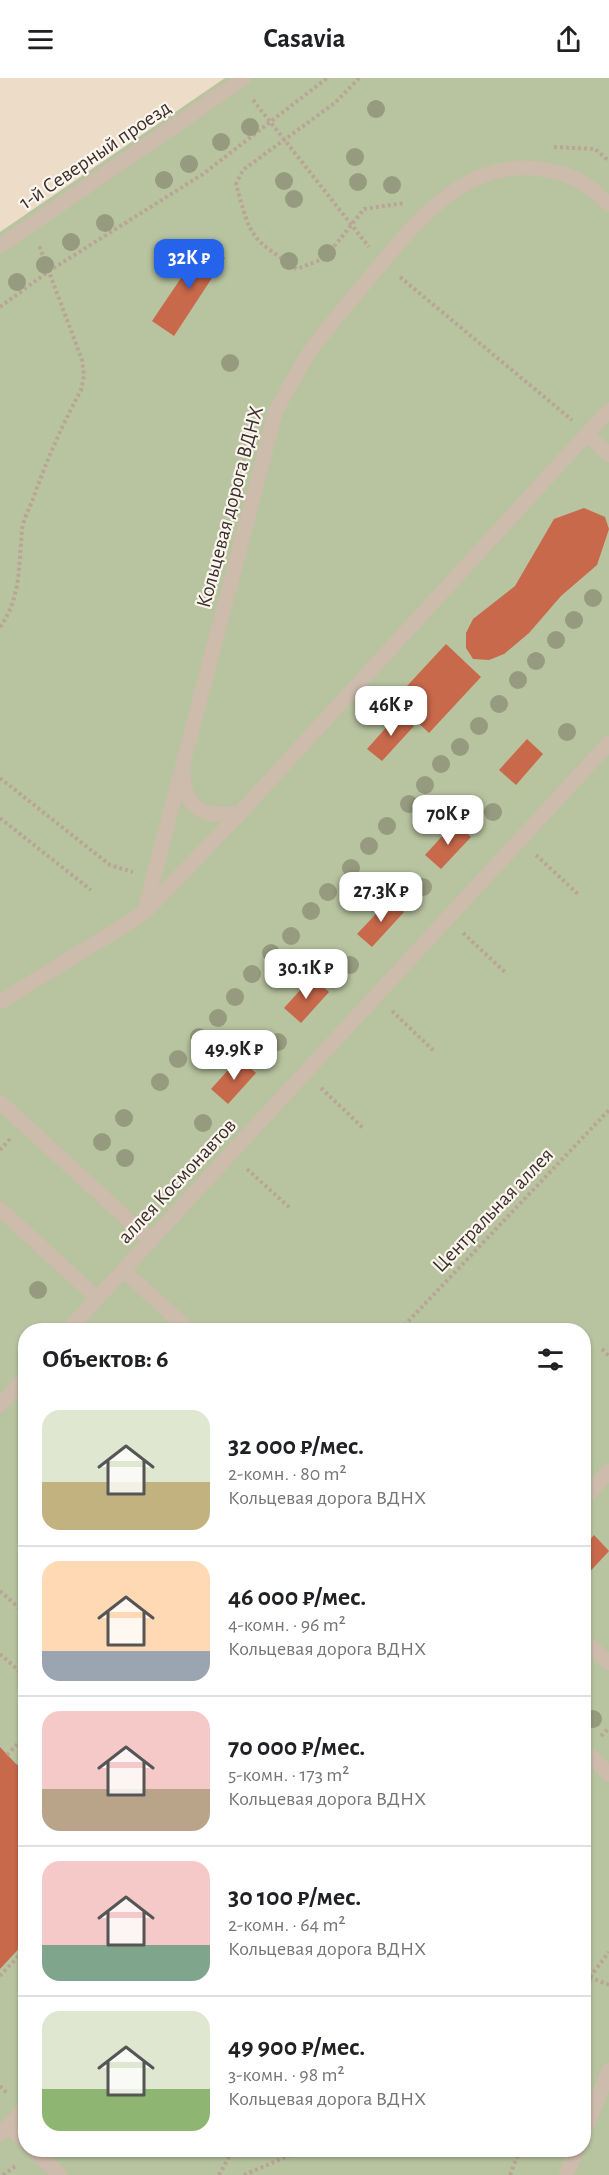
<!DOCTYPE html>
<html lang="ru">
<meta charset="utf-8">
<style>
body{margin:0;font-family:"Alegreya Sans",sans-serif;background:#f2f2f2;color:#202124;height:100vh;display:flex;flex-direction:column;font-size:22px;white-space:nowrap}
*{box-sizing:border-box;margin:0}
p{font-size:20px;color:#757577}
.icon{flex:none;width:33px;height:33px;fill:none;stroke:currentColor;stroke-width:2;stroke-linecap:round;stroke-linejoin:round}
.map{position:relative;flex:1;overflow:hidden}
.side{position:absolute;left:18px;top:1245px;width:573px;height:834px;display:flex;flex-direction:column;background:#fff;border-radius:24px;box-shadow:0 2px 4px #0004}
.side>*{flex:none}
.price{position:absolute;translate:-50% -51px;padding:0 14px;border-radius:12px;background:#fff;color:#222;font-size:20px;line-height:39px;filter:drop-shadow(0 2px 3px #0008)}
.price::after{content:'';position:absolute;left:50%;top:36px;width:18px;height:14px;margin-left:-9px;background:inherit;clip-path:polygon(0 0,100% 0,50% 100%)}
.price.selected{background:#2563eb;color:#fff}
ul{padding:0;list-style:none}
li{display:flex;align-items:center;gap:18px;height:150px;padding:0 24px}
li+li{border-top:2px solid #e0e0e0}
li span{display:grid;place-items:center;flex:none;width:168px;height:120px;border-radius:18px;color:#555}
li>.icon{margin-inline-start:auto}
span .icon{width:72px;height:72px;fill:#fffc;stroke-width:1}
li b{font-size:26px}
h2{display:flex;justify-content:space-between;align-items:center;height:72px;padding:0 24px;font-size:26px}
header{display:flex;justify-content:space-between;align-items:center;height:78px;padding:0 24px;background:#fff;font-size:27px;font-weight:700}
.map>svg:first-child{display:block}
</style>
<header><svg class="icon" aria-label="menu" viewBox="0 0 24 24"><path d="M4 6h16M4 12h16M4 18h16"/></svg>Casavia<svg class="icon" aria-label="share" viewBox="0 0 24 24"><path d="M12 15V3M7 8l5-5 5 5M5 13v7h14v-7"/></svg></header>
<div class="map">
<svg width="609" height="2097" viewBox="0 0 609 2097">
<rect width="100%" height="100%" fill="#f4ebe1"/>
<path fill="#b8c4a0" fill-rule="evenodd" d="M0,0H609V2097H0ZM26,1252H584V2072H26Z"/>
<path fill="#ecdcc8" d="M0,0H225L0,154Z"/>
<g fill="#c8694b">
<path d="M204,166L225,180L174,258L152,243Z"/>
<path d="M584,430L605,439L609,451L597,487L561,518L529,555L504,576L489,582L473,581L466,570V555L473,541L515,508L554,441Z"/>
<path d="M446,566L481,599L429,655L394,622Z"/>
<path d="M399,635L414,648L382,683L367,671Z"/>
<path d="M527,661L543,676L516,707L499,692Z"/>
<path d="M455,744L471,759L441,791L425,777Z"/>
<path d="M390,821L404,834L372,869L357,856Z"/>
<path d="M312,899L329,914L301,945L284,930Z"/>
<path d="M239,980L256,995L228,1026L211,1011Z"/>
<path d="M594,1457L609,1473L584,1500V1469Z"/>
<path d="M0,1669L16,1686L26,1691V1863L0,1891Z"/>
</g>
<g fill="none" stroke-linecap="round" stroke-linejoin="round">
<g stroke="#b9a596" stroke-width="4" stroke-dasharray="3 3" stroke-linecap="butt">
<path d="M359,0L336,24L243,92L236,106C251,161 250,159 297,191L325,180L364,131L404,125"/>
<path d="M253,22L369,169"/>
<path d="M554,69L595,71L609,83"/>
<path d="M400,199L572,342"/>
<path d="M0,229L49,193L203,96L327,0"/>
<path d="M0,549C21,521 19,484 22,452C23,442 29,431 33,421C46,384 62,347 81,312L84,297L82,282L39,167"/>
<path d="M0,700L110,787L133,794"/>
<path d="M0,740L91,812"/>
<path d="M536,777L579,817"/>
<path d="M463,855L507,896"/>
<path d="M392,933L435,974"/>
<path d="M321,1010L364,1051"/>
<path d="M0,1072L10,1061"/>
<path d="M247,1091L291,1131"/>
<path d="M400,1252L609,1032"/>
<path d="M602,1271L609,1278"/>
<path d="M0,1513L26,1536"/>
<path d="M0,1576L26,1599"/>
<path d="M601,1658L609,1650"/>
<path d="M7,1677L26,1657"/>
<path d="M584,1897L609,1907"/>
<path d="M0,1898L26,1870"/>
<path d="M584,1916L590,1899L609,1874"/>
<path d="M0,2008L8,2016"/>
<path d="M3,2097L17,2087"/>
<path d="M219,2097L233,2072"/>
<path d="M244,2097L302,2072"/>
<path d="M510,2097L520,2072"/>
</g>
<g stroke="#cdbbac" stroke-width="15">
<path d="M0,168L244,0"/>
<path d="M588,357L609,377"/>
<path d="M183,696C185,734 207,740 240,735"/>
<path d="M144,835L276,332C289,310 301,286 316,265C334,242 353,220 371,198C425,132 482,62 576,101C588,106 599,118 609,126"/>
<path d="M0,924L144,835L240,735L609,332"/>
<path d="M0,1024L150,1162"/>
<path d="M0,1131L97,1220"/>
<path d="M123,1192L189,1252"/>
<path d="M68,1252L609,665"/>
<path d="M0,1327L26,1299"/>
<path d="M584,1421L609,1393"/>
<path d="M584,1562L609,1585"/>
<path d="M584,1672L609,1696"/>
<path d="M8,2048L26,2064"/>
<path d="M584,2055L609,1992"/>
<path d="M0,2057L26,2029"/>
<path d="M33,2072L60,2097"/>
<path d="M566,2097L577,2072"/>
</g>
</g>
<g fill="#969b7f">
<circle cx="376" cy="31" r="9"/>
<circle cx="250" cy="49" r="9"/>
<circle cx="221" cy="64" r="9"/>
<circle cx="355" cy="79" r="9"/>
<circle cx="189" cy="86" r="9"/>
<circle cx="164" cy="102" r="9"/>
<circle cx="284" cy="103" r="9"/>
<circle cx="358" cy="104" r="9"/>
<circle cx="392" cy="107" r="9"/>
<circle cx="294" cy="121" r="9"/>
<circle cx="105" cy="145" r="9"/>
<circle cx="71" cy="164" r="9"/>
<circle cx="327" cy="175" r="9"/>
<circle cx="289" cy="183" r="9"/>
<circle cx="45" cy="187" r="9"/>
<circle cx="17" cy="204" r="9"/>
<circle cx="230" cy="285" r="9"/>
<circle cx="593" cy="520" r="9"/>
<circle cx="574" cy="542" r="9"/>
<circle cx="556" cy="562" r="9"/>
<circle cx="536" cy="583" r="9"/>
<circle cx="518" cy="602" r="9"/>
<circle cx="499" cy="626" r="9"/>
<circle cx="479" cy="648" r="9"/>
<circle cx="567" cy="654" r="9"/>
<circle cx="460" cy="669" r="9"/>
<circle cx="441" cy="686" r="9"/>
<circle cx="425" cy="707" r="9"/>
<circle cx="409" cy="726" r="9"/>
<circle cx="493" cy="734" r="9"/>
<circle cx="387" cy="748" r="9"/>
<circle cx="369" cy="768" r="9"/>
<circle cx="351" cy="790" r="9"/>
<circle cx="423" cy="809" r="9"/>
<circle cx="328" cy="814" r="9"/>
<circle cx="311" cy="833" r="9"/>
<circle cx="291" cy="858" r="9"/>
<circle cx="271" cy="875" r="9"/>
<circle cx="350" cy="887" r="9"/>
<circle cx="252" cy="896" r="9"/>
<circle cx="235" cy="919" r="9"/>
<circle cx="218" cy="940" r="9"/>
<circle cx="199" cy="959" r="9"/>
<circle cx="278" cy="964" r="9"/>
<circle cx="178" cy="981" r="9"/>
<circle cx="160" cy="1004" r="9"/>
<circle cx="124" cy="1040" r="9"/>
<circle cx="203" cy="1045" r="9"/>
<circle cx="102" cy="1064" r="9"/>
<circle cx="125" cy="1080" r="9"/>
<circle cx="38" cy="1212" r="9"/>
<circle cx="593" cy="1641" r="9"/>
</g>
<g text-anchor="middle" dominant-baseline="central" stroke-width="4.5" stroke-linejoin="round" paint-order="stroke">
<g font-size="21" fill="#3b302b" stroke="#fbf5ee">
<text transform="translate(95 77) rotate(-34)">1-й Северный проезд</text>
<text transform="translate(230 429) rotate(-75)">Кольцевая дорога ВДНХ</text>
<text transform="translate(177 1103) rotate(-47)">аллея Космонавтов</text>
<text transform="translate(493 1132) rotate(-46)">Центральная аллея</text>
</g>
</g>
</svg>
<b class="price selected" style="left:189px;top:212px">32K ₽</b>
<b class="price" style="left:391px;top:659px">46K ₽</b>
<b class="price" style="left:448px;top:768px">70K ₽</b>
<b class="price" style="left:381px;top:845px">27.3K ₽</b>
<b class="price" style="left:306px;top:922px">30.1K ₽</b>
<b class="price" style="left:234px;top:1003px">49.9K ₽</b>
<section class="side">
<h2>Объектов: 6<svg class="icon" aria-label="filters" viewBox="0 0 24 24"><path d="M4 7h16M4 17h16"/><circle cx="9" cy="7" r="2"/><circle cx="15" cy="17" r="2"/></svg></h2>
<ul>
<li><span style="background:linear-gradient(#dfe7d0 60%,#c2b280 0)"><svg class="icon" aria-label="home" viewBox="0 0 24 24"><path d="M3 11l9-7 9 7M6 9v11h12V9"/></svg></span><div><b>32 000 ₽/мес.</b><p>2-комн. · 80 m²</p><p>Кольцевая дорога ВДНХ</p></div></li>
<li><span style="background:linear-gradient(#ffd9b3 75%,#9aa5b1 0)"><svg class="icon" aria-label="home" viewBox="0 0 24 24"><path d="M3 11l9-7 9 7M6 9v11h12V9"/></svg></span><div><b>46 000 ₽/мес.</b><p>4-комн. · 96 m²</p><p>Кольцевая дорога ВДНХ</p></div></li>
<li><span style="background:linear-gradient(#f6c9c9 65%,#b9a48a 0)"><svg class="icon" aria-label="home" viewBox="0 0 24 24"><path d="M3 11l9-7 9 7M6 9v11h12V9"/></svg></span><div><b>70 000 ₽/мес.</b><p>5-комн. · 173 m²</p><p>Кольцевая дорога ВДНХ</p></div></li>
<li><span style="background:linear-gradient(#f6c9c9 70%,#7fa58c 0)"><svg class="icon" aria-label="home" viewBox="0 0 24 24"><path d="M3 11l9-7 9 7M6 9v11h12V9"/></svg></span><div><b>30 100 ₽/мес.</b><p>2-комн. · 64 m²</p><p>Кольцевая дорога ВДНХ</p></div></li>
<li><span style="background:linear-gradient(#dfe7d0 65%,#8fb573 0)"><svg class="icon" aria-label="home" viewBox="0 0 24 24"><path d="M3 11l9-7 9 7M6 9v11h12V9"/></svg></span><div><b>49 900 ₽/мес.</b><p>3-комн. · 98 m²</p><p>Кольцевая дорога ВДНХ</p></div></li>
</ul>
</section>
</div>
